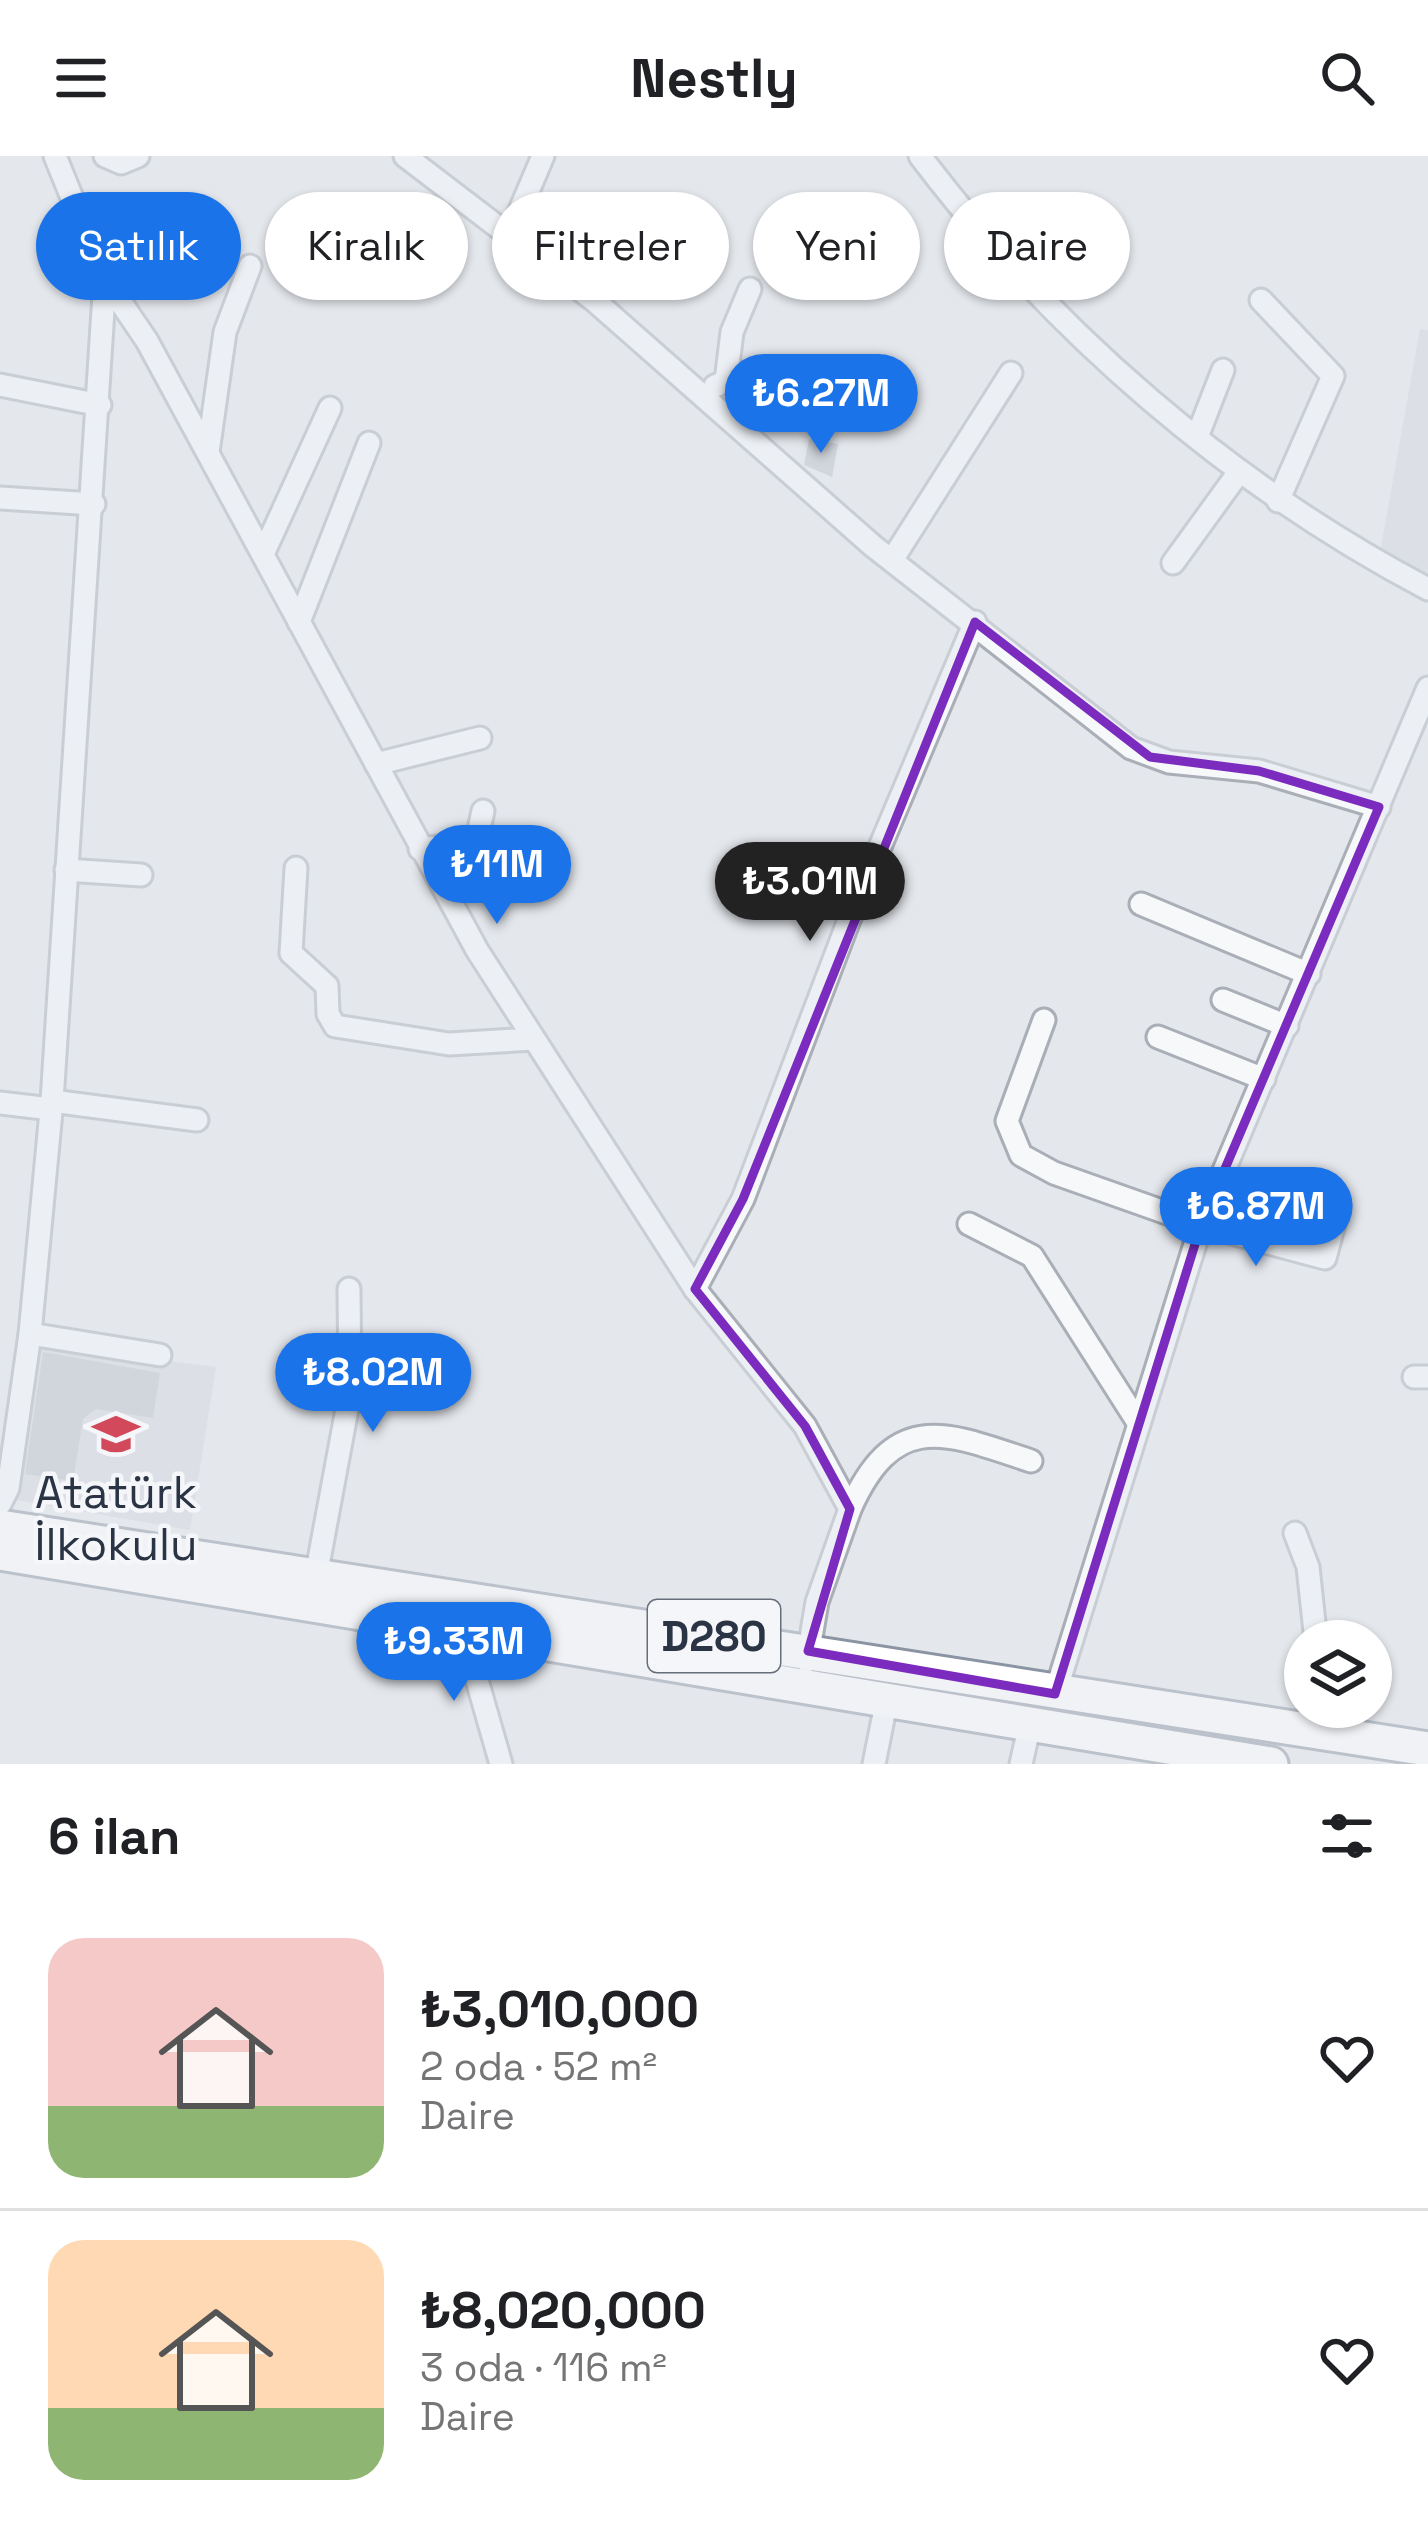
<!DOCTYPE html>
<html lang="tr">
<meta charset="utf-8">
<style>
body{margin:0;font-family:"Space Grotesk",sans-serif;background:#f2f2f2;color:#202124;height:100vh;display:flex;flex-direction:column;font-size:45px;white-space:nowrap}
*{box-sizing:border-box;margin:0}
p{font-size:39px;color:#757577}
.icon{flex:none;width:66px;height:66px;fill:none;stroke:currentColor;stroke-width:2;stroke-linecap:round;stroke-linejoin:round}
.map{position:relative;height:1608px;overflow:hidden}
.sheet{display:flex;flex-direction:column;background:#fff;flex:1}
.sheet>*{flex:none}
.guide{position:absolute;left:36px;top:36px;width:1356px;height:108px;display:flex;gap:24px}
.fabs{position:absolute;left:1284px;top:1464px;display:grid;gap:24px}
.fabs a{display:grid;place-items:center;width:108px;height:108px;border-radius:50%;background:#fff;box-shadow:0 3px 9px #0004;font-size:60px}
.price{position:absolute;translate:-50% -102px;padding:0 27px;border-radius:42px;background:#1a73e8;color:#fff;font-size:39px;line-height:78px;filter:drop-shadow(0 3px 6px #0008)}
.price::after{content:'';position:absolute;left:50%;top:72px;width:36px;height:27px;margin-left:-18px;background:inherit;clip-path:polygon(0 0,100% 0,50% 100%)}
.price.active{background:#222;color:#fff}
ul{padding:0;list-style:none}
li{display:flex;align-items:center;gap:36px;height:300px;padding:0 48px}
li+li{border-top:3px solid #e0e0e0}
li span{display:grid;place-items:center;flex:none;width:336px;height:240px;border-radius:36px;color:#555}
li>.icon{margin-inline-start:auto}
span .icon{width:144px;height:144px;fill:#fffc;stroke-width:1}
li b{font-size:51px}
h2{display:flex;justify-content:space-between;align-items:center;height:144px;padding:0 48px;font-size:51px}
.tag{padding:0 42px;border-radius:54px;background:#fff;box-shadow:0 3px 9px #0004;font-size:42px;line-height:108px}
.tag.active{background:#1a73e8;color:#fff}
header{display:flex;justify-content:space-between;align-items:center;height:156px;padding:0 48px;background:#fff;font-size:54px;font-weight:800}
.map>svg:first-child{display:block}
</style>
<header><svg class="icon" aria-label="menu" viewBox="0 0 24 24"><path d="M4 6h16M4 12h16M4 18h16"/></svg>Nestly<svg class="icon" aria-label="search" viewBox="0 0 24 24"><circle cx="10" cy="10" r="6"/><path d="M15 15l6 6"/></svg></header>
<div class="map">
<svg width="1428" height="1608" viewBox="0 0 1428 1608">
<rect width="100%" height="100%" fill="#e4e7ec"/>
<g fill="#d2d6de">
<path d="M1420,173L1428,174V420L1380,397Z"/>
<path d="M40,1189L216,1211L190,1374L17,1344Z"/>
</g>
<g fill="#bbc0ca">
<path d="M809,283L838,288L832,321L804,309Z"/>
<path d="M43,1196L160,1217L153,1262L96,1253L83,1263L73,1325L25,1318Z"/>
</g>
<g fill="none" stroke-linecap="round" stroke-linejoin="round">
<defs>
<g id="minor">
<path d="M55,0L105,123L147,185L477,794L695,1133L805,1270L850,1353L817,1446L807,1505"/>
<path d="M105,0L121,7L138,0"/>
<path d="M405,0L596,146L873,390L1131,592L1169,606L1259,615L1379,651"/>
<path d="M920,0C1054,177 1232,330 1428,433"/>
<path d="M509,80L543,0"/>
<path d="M1261,144L1333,220L1278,345"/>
<path d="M726,225L732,176L750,133"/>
<path d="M0,229L100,249"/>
<path d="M715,230L756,213"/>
<path d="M1197,281L1223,214"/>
<path d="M208,296L225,176L250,110"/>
<path d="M0,342L94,348"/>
<path d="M263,398L330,252"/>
<path d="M892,404L1011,217"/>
<path d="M1173,407L1239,316"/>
<path d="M299,466L369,287"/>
<path d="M376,608L480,582"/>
<path d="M420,693L476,687L483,655"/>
<path d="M296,712L291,797L327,830L328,858L335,870L449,888L533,883"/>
<path d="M66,714L141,719"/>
<path d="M1141,748L1309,818"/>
<path d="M1223,844L1287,870"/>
<path d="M1044,864L1007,965L1021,999L1054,1017L1201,1069L1325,1102L1339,1049"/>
<path d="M1158,881L1264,923"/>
<path d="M52,945L197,964"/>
<path d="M0,947L51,953"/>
<path d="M969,1068L1032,1100L1139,1268"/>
<path d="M695,1133L743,1043L849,764L975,466"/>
<path d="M30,1178L160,1199"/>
<path d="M1414,1221H1428"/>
<path d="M0,1348L8,1332L30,1178L52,945L105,123"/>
<path d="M850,1353C895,1252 947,1277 1031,1305"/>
<path d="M1295,1377L1308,1411L1316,1485"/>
<path d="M316,1420L350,1237L349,1133"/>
<path d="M462,1472L501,1608"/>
<path d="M1055,1538L1201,1069L1428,532"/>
<path d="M874,1608L887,1543"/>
<path d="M1021,1608L1030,1568"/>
</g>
<g id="highway">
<path d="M0,1371L1428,1593"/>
<path d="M0,1397L1271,1608"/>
</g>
</defs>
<use href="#minor" stroke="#a9aeb7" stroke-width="27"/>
<use href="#highway" stroke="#8b94a3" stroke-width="39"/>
<use href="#minor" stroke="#f7f8fa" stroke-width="21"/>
<use href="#highway" stroke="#fff" stroke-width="33"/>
</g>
<path d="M0 0H1428V1608H0ZM975,466L1150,601L1259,615L1379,651L1201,1069L1055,1538L808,1495L850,1353L805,1270L695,1133L743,1043Z" fill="#e4e7ec" fill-opacity=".55" fill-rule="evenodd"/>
<path fill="none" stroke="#7b2cbf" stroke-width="9" stroke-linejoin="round" d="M975,466L1150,601L1259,615L1379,651L1201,1069L1055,1538L808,1495L850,1353L805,1270L695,1133L743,1043Z"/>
<defs>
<symbol id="school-bare" viewBox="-9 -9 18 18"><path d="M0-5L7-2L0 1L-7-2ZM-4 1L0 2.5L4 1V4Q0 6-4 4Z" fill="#d1495b" stroke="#f4f6f9" stroke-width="2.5" paint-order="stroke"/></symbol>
</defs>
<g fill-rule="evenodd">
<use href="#school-bare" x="83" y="1245" width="66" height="66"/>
</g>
<g text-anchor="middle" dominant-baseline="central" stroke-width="9" stroke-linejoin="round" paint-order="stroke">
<rect fill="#f4f6f9" stroke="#676e7b" stroke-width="3" x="648" y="1444" width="132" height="72" rx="9"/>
<g font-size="42" font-weight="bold" fill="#2b3445">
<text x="714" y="1480">D280</text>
</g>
<g font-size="45" fill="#2b3445" stroke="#f4f6f9">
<text x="116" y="1336">Atatürk<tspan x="116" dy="52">İlkokulu</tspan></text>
</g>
</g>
</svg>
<div class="fabs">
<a><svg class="icon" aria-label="layers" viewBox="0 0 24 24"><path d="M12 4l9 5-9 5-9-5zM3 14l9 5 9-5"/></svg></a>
</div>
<b class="price" style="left:821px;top:300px">₺6.27M</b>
<b class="price" style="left:497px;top:771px">₺11M</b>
<b class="price active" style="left:810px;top:788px">₺3.01M</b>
<b class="price" style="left:1256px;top:1113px">₺6.87M</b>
<b class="price" style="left:373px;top:1279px">₺8.02M</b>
<b class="price" style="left:454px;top:1548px">₺9.33M</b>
<div class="guide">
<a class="tag active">Satılık</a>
<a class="tag">Kiralık</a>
<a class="tag">Filtreler</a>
<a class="tag">Yeni</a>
<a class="tag">Daire</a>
</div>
</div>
<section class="sheet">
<h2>6 ilan<svg class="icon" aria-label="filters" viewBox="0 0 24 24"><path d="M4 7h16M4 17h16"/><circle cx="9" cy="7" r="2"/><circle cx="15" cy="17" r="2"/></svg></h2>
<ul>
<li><span style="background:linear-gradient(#f6c9c9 70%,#8fb573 0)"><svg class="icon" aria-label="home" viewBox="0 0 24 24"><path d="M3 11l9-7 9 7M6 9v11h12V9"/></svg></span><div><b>₺3,010,000</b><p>2 oda · 52 m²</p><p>Daire</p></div><svg class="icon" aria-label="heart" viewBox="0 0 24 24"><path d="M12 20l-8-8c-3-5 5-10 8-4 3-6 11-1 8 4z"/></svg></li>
<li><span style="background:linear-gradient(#ffd9b3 70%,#8fb573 0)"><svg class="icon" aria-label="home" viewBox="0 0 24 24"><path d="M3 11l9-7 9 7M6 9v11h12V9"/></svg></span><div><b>₺8,020,000</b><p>3 oda · 116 m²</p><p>Daire</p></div><svg class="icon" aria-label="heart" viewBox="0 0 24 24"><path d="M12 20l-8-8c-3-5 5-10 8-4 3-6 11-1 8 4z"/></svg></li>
</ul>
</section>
